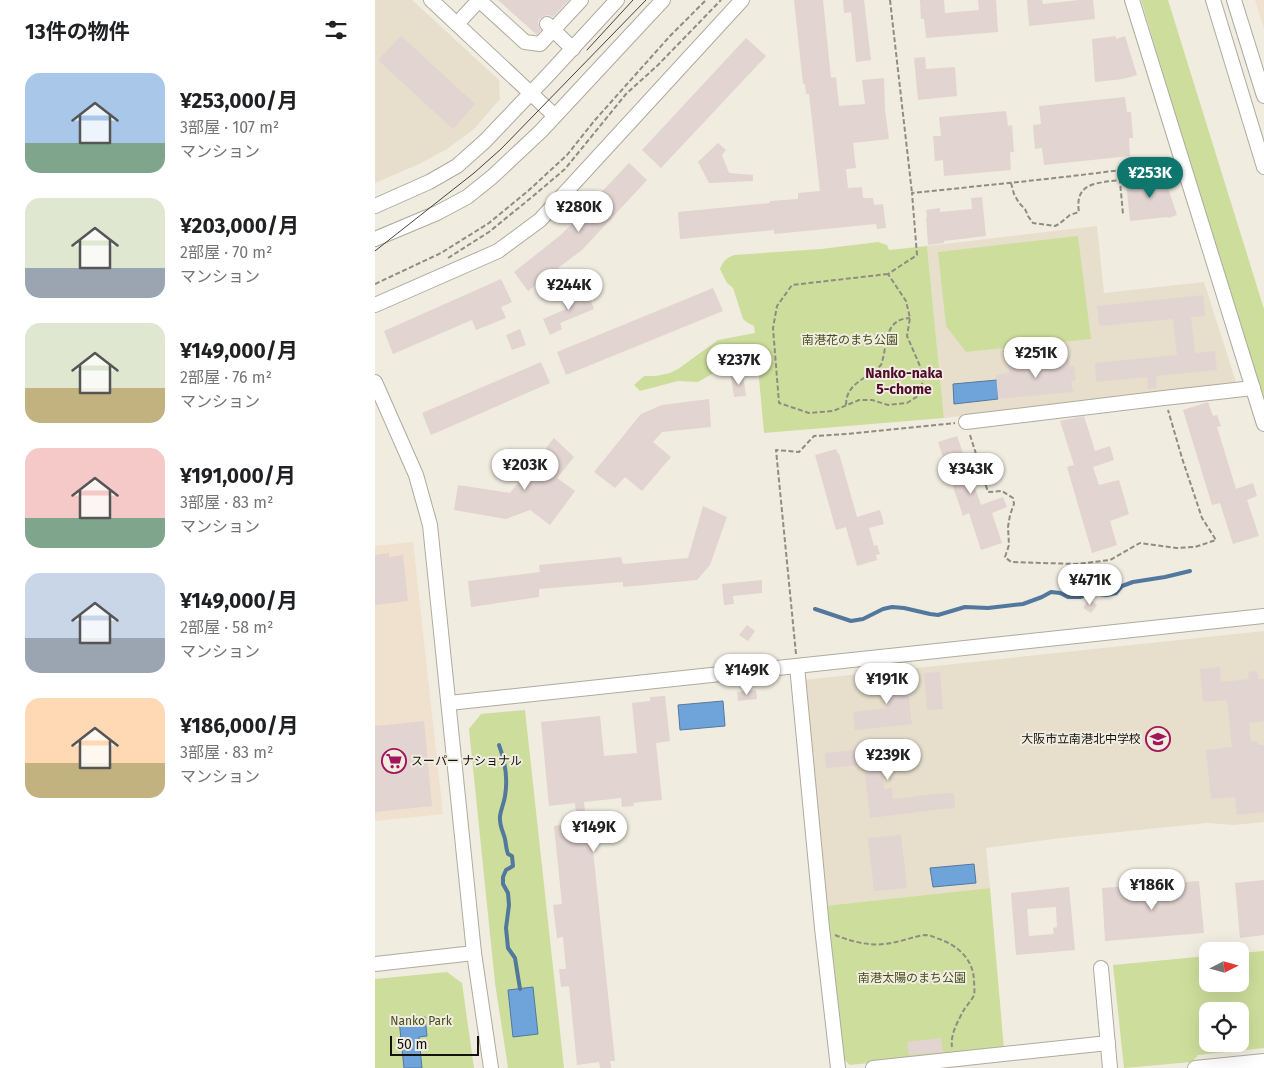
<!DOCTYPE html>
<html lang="ja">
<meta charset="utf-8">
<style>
body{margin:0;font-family:"Fira Sans","Noto Sans JP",sans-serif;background:#f2f2f2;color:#202124;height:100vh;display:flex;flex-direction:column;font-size:19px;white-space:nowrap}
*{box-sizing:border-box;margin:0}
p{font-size:16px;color:#757577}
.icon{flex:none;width:28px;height:28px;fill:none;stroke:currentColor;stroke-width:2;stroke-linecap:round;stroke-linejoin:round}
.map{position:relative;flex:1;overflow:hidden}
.sheet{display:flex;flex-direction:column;background:#fff;width:375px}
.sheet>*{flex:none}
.needle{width:32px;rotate:84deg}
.controls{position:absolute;left:824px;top:942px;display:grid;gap:10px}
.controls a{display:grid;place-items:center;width:50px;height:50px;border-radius:10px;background:#fff;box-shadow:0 5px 20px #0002;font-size:25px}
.scale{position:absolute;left:15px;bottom:12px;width:89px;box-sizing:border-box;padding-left:5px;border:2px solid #13120e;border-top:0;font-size:14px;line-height:18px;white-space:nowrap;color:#13120e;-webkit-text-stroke:4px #f1ece0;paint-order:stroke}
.price{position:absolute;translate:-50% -42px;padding:0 11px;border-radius:18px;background:#fff;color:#222;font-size:16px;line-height:32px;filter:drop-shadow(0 1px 2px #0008)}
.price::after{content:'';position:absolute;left:50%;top:30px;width:15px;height:11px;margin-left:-8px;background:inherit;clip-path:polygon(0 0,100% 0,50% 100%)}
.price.active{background:#0f766e;color:#fff}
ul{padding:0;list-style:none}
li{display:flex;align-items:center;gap:15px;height:125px;padding:0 25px}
li span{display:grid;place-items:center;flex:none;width:140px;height:100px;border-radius:15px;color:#555}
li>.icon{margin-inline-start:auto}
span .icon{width:60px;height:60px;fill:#fffc;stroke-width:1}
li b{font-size:21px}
h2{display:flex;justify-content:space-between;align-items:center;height:60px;padding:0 25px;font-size:21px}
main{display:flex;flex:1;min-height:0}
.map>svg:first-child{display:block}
</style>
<main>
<section class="sheet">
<h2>13件の物件<svg class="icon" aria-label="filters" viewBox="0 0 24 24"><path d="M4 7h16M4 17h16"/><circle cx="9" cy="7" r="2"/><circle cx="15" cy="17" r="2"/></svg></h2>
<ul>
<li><span style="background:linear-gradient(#a9c7e8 70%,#7fa58c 0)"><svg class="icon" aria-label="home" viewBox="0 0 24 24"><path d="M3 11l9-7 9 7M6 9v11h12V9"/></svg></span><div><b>¥253,000/月</b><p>3部屋 · 107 m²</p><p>マンション</p></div></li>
<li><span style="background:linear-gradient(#dfe7d0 70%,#9aa5b1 0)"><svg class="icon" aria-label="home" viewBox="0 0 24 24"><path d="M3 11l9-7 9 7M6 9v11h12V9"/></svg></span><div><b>¥203,000/月</b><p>2部屋 · 70 m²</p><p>マンション</p></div></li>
<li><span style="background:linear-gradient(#dfe7d0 65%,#c2b280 0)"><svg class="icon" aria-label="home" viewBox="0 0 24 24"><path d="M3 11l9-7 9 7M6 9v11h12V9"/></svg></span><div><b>¥149,000/月</b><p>2部屋 · 76 m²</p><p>マンション</p></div></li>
<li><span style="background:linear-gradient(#f6c9c9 70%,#7fa58c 0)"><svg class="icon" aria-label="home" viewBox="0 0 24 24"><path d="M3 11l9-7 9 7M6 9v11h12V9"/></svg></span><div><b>¥191,000/月</b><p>3部屋 · 83 m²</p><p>マンション</p></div></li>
<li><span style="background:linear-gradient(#c9d6e8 65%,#9aa5b1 0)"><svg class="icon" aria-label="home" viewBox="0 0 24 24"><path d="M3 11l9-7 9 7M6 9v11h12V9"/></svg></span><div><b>¥149,000/月</b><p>2部屋 · 58 m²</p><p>マンション</p></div></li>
<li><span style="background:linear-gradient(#ffd9b3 65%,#c2b280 0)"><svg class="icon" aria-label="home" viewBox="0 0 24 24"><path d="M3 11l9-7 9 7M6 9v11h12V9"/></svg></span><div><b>¥186,000/月</b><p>3部屋 · 83 m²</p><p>マンション</p></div></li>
</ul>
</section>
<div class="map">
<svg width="889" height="1068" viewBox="0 0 889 1068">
<rect width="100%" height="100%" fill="#f1ece0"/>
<g fill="#f0e0ce">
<path d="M880,0H889V29Z"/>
<path d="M38,542L68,814L0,821V546Z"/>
</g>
<g fill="#e7dfcc">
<path d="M0,0H37L124,80L125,99L99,129L72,149L44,164L0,183Z"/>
<path d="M722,226L729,293L829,282L862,385L569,418L552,246Z"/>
<path d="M889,631V822L859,825L832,823L686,838L611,848L615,888L449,906L428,680Z"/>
</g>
<g fill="#cdde9c" fill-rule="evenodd">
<path d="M766,0H793L889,309V403L857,304Z"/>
<path d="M703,236L716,339L591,352L571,326L563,252Z"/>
<path d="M503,242L512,245L514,250L552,246L569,418L389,433L382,356L367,359L349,367L323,382L303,381L265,391L259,385L269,376H281L295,373L303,369L343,340L380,333L379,326L373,323L368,319L358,288L352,283L345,269C348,261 352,257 360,255L446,249Z"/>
<path d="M150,710L189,1068H133L120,983L94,729L106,714Z"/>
<path d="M615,888L629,1049L475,1065L464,1055L449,906Z"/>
<path d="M889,951V1048L823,1055L817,1062L749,1068L738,965L832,956V984H865V953ZM832,1011H865V1044H832Z"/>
<path d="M72,972L87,983L99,1068H0V979Z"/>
</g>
<g fill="#6fa4db" stroke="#53789e">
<path d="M622,380L623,399L579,404L578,384Z"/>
<path d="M348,701L350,726L305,730L303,705Z"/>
<path d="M599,864L601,883L558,887L555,868Z"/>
<path d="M158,987L163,1034L138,1037L133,990Z"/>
<path d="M50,1017L52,1036L44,1037L47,1068H29L24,1020Z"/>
</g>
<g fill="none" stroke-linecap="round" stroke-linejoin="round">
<g stroke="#53789e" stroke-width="4">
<path d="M440,609L476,621L488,619L508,609L517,607L529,608L555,614L563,615L590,607L613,608L648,604L667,597L676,592L685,593L693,597H706L716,593L732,595L741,593L747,586L758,582L790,577L815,571"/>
<path d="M124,745C130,761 133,779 130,796C129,803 126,809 125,816C124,825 128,831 130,839C131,844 131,849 133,854L137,856L138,866L131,870L128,877V884L133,893L134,905L131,928L133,948L140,958L145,989"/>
</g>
</g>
<g fill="#e2d4d0" fill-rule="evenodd">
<path d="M123,0H194L178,17L174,15L170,16L165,18L163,22L164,26L166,30L162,35Z"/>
<path d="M419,0H448L456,78L461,77L464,106L490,104L487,80L509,78L510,110L514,139L478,143L481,168L471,169L473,188L487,187L488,198H498L499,205L508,204L511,228L502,229L501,224L399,234V230L305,239L303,212L395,203V201L423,199V193L445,191L434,94H431L430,84H428Z"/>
<path d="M468,0H489L496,60L481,62L476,12L469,13Z"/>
<path d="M545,0H569L570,13L604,10L603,0H621L623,32L551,38L549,19H546Z"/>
<path d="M652,0H667L668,4L704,0H718L720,19L654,26Z"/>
<path d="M26,36L100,104L78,129L3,60Z"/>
<path d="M741,36V39L750,36L762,75L748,79L720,82L717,39Z"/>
<path d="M371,38L391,56L286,168L267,150Z"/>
<path d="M550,57L551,69L580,67L582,96L543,100L539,58Z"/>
<path d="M750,97L752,112H756L758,138H754L755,156L669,165L667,148L660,149L658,125L666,124L664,106Z"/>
<path d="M631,111L633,126L637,125L639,152H635L636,170L569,176L568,160L560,161L558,136H566L564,117Z"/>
<path d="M343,143L351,150L347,155L354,173L378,175V181L334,183L323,162Z"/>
<path d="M254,163L272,180L207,250L183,268L192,280L170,297L161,285L153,291L139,272L187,234Z"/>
<path d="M788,173L802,215L793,218L792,217L755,221L751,182L780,179L779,176Z"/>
<path d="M607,197L611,236L569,241V243L553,245L551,217H552L551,210L565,208V212L597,209L596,198Z"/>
<path d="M126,279L137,302L126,307L131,318L101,330L97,320L18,354L9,331Z"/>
<path d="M338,288L348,311L191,375L182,352Z"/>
<path d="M212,291L219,309L185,323L187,329L175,335L168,319L191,309L187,300Z"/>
<path d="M828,295L830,316L816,317L820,353L840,351L842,370L781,376L782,388L773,389L772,377L721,382L720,363L802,355L798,319L724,326L722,306Z"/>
<path d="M145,329L151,345L137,350L131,335Z"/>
<path d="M694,358L695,367L699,366L701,380L696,381L698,392L623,399L621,375L634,373L633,363Z"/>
<path d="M166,362L175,383L56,435L47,413Z"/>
<path d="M368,375L371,396L359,397L356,377Z"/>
<path d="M334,399L336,427L287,432L278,442L296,457L267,491L250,477L240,488L219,472L266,414L287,405Z"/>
<path d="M833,402L838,416L842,415L846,426L842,427L861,489L878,483L882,496L872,500L884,536L858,544L845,503L837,505L808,410Z"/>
<path d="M709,416L720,451L735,446L739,460L718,467L724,485L744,480L754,514L735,521L742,545L717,553L692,467L699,465L685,421Z"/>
<path d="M582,436L606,505L628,497L632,507L617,513L627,543L606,550L594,513L588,516L563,442Z"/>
<path d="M179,438L199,457L182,478L200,491L175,525L155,510L131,519L79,510L83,485L135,493Z"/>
<path d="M461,449L463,454L464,453L482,517L505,510L509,524L494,528L499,546L502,545L505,554L501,555L502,560L482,566L471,527L461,530L440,455Z"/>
<path d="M328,506L352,517L335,565L322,580L248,587V582L164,589V597L96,607L93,581L165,572L164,565L246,557L248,564L313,558Z"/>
<path d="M14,553V557L28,555L33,601L0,605V555Z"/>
<path d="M387,580V593L358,596L359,604L349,605L347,584Z"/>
<path d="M714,599L722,605L716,613L708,608Z"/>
<path d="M372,625L380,631L373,641L364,635Z"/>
<path d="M845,667L846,682L874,679L873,672L882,671L883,679H889V721L874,723L876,742L883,741V745H889V812L862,815L860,797L836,799L831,750L857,747L852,700L828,702L825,669Z"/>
<path d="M565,672L568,709L552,710L549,673Z"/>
<path d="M531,675L537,724L480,730L478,712L511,708L509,690L495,692L493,679Z"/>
<path d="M381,690L382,699L363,701L362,692Z"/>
<path d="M290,696L295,741L281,743L287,800L266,802L258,803L259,806L247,807L246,798L209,802L211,822H215L240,1061H235L236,1068H225L224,1062L202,1065L194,986L186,987L184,969H191L188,937L182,938L178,905L187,904L179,826L202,823L200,803L174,806L166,722L225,716L229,756L262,753L257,703L275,701V697Z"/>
<path d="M49,721L57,806L0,812V726Z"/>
<path d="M539,744L540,759L506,763L509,789L517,788L518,799L559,794L579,793L580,808L567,809L495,818L489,765L451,768L450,753Z"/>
<path d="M526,835L532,888L499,891L493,838Z"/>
<path d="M889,880V935L865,938L860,883Z"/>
<path d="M824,881L829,933L730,941L727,888Z"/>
<path d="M694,887L700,950L641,955L636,893ZM681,907L682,927L678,928L679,934L654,936L652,909Z"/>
<path d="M566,1038L568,1052L534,1055L532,1042Z"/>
</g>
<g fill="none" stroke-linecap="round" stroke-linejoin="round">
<defs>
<g id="minor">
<path d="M56,0L180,116"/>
<path d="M757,0L889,424"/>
<path d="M838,0L889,167"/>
<path d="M859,0L889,96"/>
<path d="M82,24L104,0L150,42L165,44L206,0"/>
<path d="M172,24L198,49"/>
<path d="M0,206L54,182L82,166L110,141L173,75L242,0"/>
<path d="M0,239L62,213L92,197L117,177L166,131L288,0"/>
<path d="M0,305L123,251L165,220L367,0"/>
<path d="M0,382L41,475L55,525L99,953L116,1068"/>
<path d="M591,422L789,398L878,388"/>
<path d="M422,666L447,928L463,1068"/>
<path d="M74,703L889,616"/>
<path d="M0,964L99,953"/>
<path d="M726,968L735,1068"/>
<path d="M498,1068L733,1043"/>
<path d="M820,1068L889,1061"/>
</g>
</defs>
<use href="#minor" stroke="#afaa9f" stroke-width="16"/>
<g stroke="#8f8c83" stroke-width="2" stroke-dasharray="5 2.5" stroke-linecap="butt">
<path d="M515,0L537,193"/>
<path d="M744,171L748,214"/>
<path d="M636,183L639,194L644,203L650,209L653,216L658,223L680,226L684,224L695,215L704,212C699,182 723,183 745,180"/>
<path d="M73,258L114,232L157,197L190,169L251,94L283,65L346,0"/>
<path d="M513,274L417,285L402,306L398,328L404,403L434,413L458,411L484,400H497L513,405L532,403L543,396L547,386L548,373L532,336L535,318L531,301L513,274L542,255L537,193C623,184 710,176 795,163"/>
<path d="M0,284L66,253L114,223L153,191L192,155L220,120L295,36L331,0"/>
<path d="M471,405C471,382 493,379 506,365C513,346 508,319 535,318"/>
<path d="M595,435L613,492L627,491L638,498L639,504L635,515L633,527L634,545L630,557L636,562L702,564L735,560L765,543L801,548L820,547L841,540L827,518L807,458L793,410"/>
<path d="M421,654L401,450L424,452L439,436L472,434L580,423"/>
<path d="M460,935C475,941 493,946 509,944C523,943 536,937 550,935C554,935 557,936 561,938C581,944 598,958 599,980C599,984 600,991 599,995C597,1000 593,1004 590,1008C584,1019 575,1034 577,1047"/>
</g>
<use href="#minor" stroke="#fff" stroke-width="14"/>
<g stroke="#44423d" stroke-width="1">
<path d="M212,50L258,0"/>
<path d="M0,251L99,173L126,149L271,0"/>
</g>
</g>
<defs>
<symbol id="school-ring" viewBox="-11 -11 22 22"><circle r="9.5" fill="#f1ece0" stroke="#a3155a" stroke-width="1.5"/><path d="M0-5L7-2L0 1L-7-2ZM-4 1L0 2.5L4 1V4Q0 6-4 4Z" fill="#a3155a"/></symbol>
<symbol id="supermarket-ring" viewBox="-11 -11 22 22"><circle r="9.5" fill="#f1ece0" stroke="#a3155a" stroke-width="1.5"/><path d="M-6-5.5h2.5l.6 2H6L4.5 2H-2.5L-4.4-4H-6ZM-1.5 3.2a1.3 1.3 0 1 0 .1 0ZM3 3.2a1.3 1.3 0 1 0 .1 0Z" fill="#a3155a"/></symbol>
</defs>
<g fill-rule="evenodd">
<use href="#school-ring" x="769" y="725" width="28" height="28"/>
<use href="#supermarket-ring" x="5" y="747" width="28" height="28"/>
</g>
<g text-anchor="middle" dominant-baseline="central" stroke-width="4" stroke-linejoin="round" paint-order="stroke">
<g font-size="12" fill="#434e19" stroke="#f1ece0">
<text x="475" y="340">南港花のまち公園</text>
<text x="537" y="978">南港太陽のまち公園</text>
<text x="46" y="1021">Nanko Park</text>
</g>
<g font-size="12" fill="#13120e" stroke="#f1ece0" text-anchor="end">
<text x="766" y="739">大阪市立南港北中学校</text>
<text x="36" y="761" text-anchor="start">スーパー ナショナル</text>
</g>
<g font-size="14" font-weight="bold" fill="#4f0d2b" stroke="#f1ece0">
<text x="529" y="373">Nanko-naka<tspan x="529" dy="16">5-chome</tspan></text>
</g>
</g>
</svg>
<div class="controls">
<a><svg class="needle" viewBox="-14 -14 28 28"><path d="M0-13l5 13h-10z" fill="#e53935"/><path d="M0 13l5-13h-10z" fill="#757577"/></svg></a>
<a><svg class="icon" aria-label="locate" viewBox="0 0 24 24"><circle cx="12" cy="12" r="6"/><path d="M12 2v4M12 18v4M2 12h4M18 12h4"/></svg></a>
</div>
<div class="scale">50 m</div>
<b class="price active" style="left:775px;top:199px">¥253K</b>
<b class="price" style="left:204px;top:233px">¥280K</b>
<b class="price" style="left:194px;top:311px">¥244K</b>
<b class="price" style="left:661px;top:379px">¥251K</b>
<b class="price" style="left:364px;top:386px">¥237K</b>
<b class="price" style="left:150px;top:491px">¥203K</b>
<b class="price" style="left:596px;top:495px">¥343K</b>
<b class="price" style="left:715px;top:606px">¥471K</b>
<b class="price" style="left:372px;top:696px">¥149K</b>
<b class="price" style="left:512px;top:705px">¥191K</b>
<b class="price" style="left:513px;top:781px">¥239K</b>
<b class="price" style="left:219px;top:853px">¥149K</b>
<b class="price" style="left:777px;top:911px">¥186K</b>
</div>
</main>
